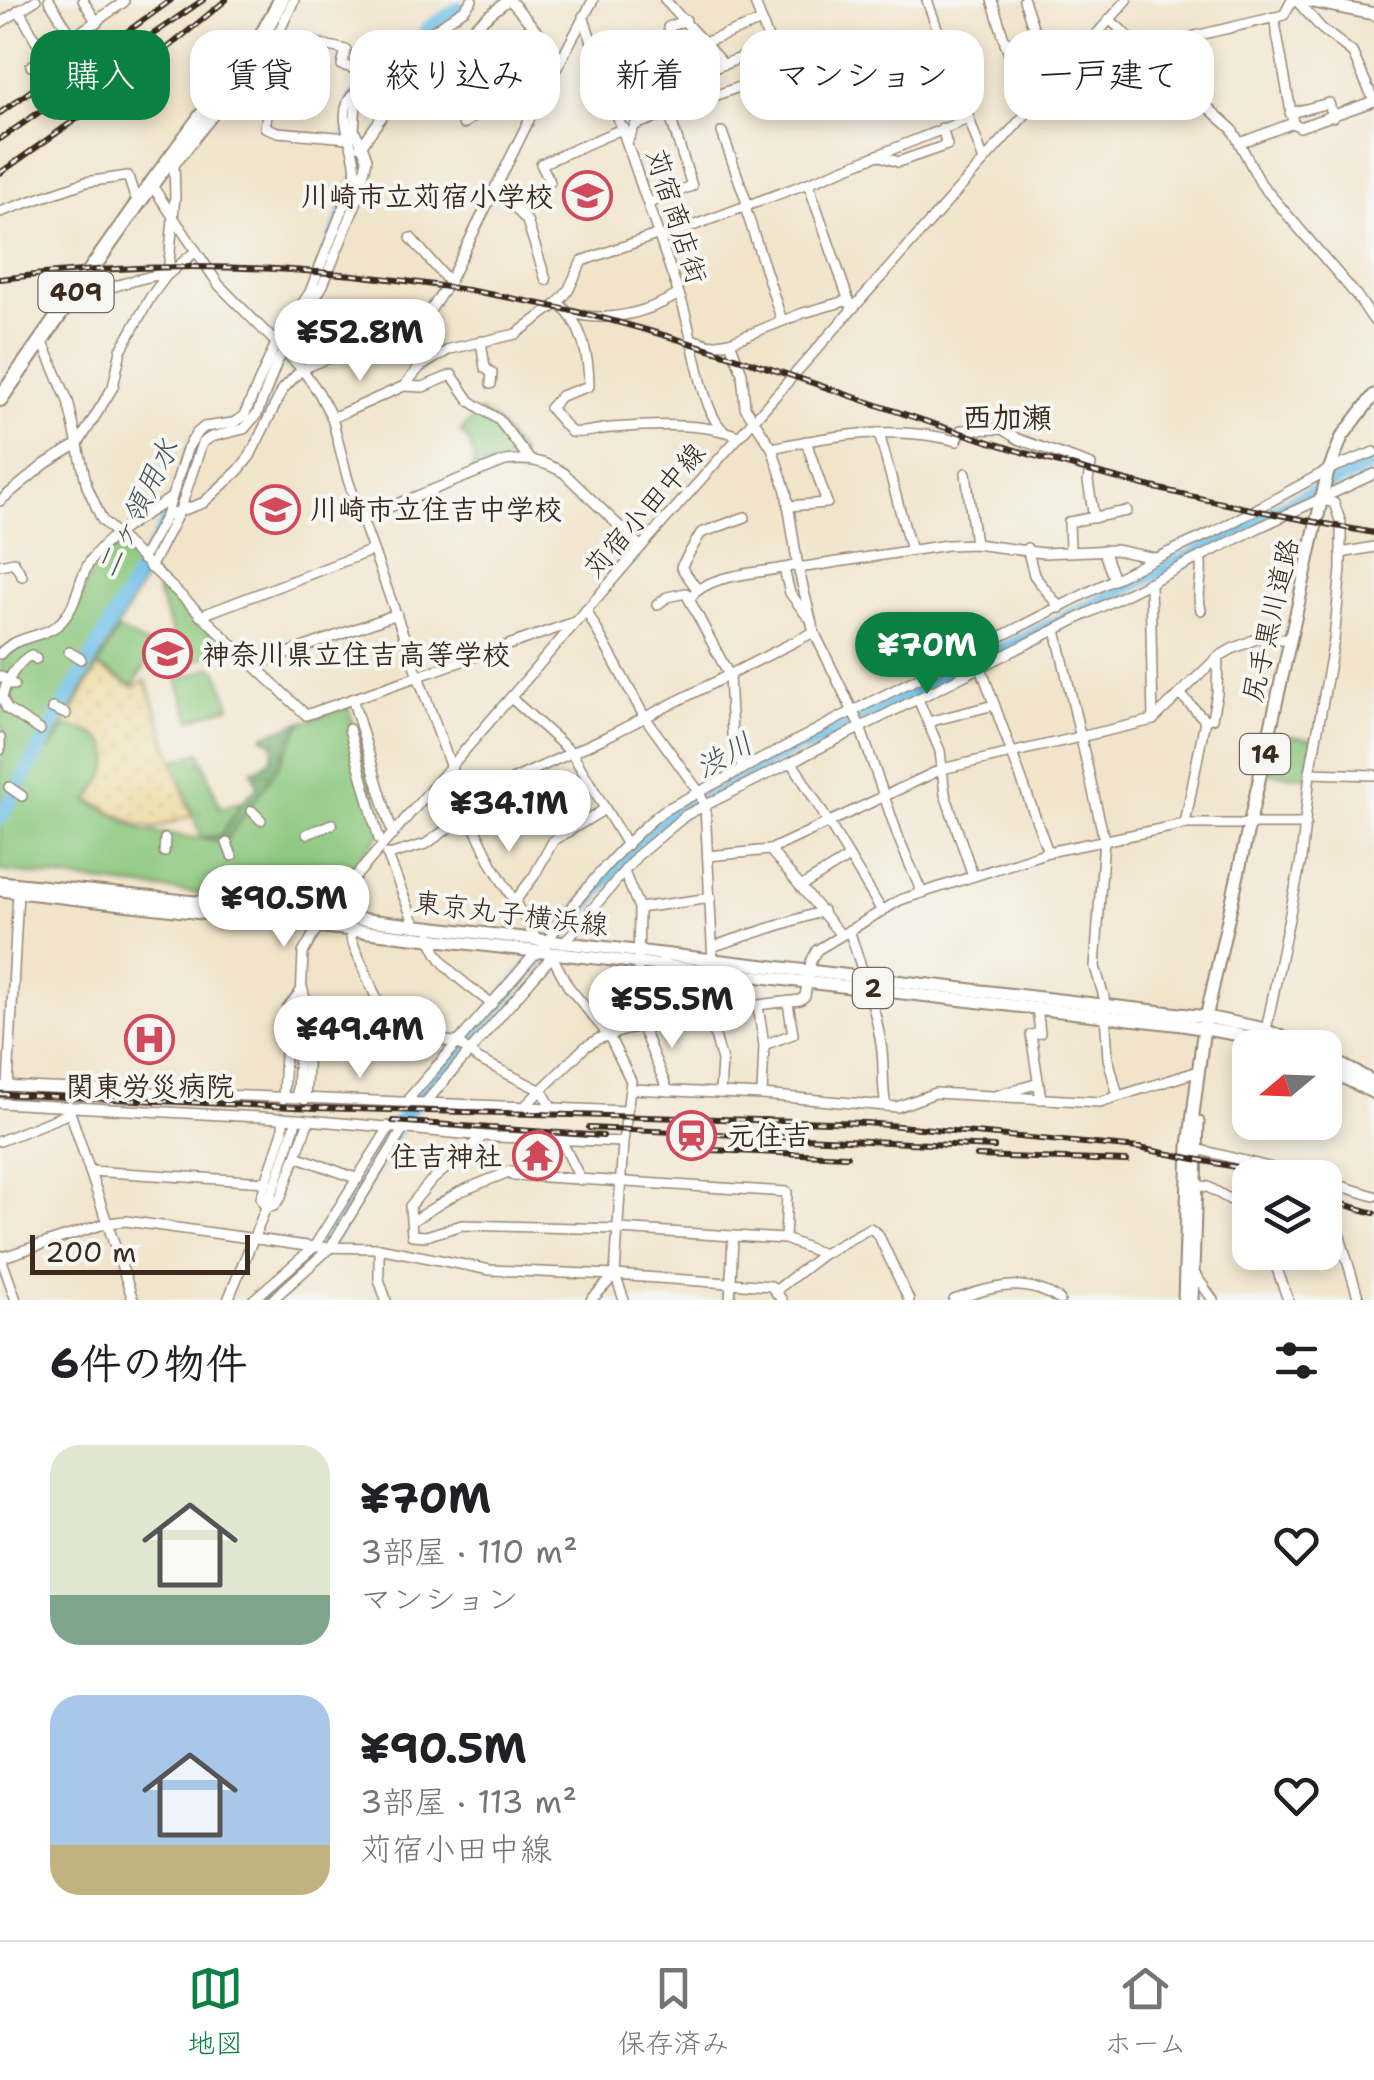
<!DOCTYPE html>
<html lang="ja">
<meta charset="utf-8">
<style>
body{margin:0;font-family:"Shantell Sans","Klee One",sans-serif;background:#f2f2f2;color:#202124;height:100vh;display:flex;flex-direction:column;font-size:38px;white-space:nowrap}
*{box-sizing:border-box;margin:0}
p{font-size:32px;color:#757577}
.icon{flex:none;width:55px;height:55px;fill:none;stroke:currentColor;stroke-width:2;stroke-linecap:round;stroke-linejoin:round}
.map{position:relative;height:1300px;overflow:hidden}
.sheet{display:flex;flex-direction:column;background:#fff;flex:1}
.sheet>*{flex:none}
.banner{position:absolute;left:30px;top:30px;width:1315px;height:90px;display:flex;gap:20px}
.needle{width:65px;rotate:251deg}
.fabs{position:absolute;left:1232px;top:1030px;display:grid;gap:20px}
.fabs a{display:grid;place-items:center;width:110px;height:110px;border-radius:20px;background:#fff;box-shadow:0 5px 15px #0003;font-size:50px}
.scale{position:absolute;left:30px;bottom:25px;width:220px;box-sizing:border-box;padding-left:10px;border:5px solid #3b2a1e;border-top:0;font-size:28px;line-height:35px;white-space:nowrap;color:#3b2a1e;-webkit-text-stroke:8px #f6f6f2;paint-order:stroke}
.price{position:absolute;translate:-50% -85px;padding:0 22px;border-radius:35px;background:#fff;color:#222;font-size:32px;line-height:65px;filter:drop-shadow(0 2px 5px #0008)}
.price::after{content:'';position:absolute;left:50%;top:60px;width:30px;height:22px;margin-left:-15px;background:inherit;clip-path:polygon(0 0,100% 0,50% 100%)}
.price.current{background:#0b8043;color:#fff}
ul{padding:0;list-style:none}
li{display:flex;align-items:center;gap:30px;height:250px;padding:0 50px}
li span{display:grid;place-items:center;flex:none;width:280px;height:200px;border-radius:30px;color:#555}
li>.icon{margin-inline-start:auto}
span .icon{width:120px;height:120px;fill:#fffc;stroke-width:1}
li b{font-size:42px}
h2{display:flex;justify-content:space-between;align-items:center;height:120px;padding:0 50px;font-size:42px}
.chip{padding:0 35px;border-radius:30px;background:#fff;box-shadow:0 5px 15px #0003;font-size:35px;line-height:90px}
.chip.current{background:#0b8043;color:#fff}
.menu{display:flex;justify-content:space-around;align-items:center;height:140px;border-top:2px solid #e0e0e0;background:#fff;font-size:28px;color:#757577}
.menu a{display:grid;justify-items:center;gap:5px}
.menu .current{color:#0b8043}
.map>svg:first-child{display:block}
</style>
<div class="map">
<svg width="1374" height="1300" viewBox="0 0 1374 1300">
<defs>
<pattern id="grass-tufts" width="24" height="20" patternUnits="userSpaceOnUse" patternTransform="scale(2.5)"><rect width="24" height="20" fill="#8bc77d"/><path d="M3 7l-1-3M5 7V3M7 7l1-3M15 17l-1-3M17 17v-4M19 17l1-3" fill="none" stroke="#73a266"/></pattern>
<pattern id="forest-crowns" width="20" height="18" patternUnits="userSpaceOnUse" patternTransform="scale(2.5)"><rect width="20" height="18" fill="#70ac6c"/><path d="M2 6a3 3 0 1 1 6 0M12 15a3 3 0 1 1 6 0" fill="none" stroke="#5d8c58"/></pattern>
<pattern id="sand-dots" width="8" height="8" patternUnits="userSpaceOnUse" patternTransform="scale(2.5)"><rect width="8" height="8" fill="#eeda9e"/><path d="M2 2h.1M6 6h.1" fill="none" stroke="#cdbb88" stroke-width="1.8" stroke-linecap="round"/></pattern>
</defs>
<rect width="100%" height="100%" fill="#f6f6f2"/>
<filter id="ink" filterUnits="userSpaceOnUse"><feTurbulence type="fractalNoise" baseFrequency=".01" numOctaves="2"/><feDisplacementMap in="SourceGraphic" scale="20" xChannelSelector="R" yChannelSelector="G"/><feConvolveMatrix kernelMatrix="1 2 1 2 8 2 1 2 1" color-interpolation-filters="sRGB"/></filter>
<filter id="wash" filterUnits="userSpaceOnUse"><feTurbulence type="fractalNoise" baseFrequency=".0048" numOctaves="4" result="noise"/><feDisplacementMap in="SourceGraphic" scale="40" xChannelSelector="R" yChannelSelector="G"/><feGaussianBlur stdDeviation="2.25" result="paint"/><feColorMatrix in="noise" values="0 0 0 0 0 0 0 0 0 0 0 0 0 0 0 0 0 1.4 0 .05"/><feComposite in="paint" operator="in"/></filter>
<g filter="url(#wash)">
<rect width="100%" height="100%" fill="#f1e4cb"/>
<g fill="url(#grass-tufts)" stroke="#63784e" stroke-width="2.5">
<path d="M162,589L226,649L184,665L157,591Z"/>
<path d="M200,752L220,808L241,802V809L221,836L201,837L173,761Z"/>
</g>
<path fill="url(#forest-crowns)" stroke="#566b45" stroke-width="2.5" d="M301,722L276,770L225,842L207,840V837L221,835L243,801L258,786L252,771C266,765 274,761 274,744L262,736Z"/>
<path fill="url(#sand-dots)" stroke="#94825e" stroke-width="2.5" d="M98,667L133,687L146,680L192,816L155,828L141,826L37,773Z"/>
<g fill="#8bc77d" stroke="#63784e" stroke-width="2.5">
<path d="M480,412L495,421L522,455L471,471L475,459L468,440L460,432Z"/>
<path d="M117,542L148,572L49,751L66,727C86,728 115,739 109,765C106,778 94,790 88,801L144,831L225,842L276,770L302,723L348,707L386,828L321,903L312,906L0,871V768L6,737L0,722V664C18,639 48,643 67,623C83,606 82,583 95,565C100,556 109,549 117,542Z"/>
<path d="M118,630L156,649L133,685L98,666Z"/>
<path d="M212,667L218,671L230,706L191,720L177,680Z"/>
<path d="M1279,735L1314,739L1307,777L1270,773Z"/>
</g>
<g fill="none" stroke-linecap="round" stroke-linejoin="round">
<g stroke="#6dc0e9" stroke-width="14">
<path d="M312,298L362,171L360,154L351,132L352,103L365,89L394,74L429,27L460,8"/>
<path d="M0,819L169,520L198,440L210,431L234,428L247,421L255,410L268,372"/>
<path d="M263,1300L326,1244L398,1123L640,840L665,819L749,776L752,770L799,746H807L1195,554L1299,498L1374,464"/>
</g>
</g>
</g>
<g filter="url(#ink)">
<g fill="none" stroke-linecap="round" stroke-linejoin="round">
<defs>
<g id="minor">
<path d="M49,0L72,36"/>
<path d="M83,0L97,23"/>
<path d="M510,0L560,58"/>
<path d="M665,0L723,64"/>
<path d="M927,0L984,161"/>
<path d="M992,0L1024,102L1034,105"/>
<path d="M1024,0L1052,84"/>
<path d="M1296,0L1322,29L1352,52L1374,101"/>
<path d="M19,10L45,57"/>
<path d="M583,16L683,306C693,336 702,411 722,429"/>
<path d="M1274,17L1293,123"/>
<path d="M1109,19L1232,129L1261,184L1357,296L1374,321"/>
<path d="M686,20L668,27L695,103"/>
<path d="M0,23L36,0"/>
<path d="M278,34L346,50L342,65L380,77"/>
<path d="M706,42L762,21"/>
<path d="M1005,44L1035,35"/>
<path d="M1146,52L1195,36L1284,15L1292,0"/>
<path d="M31,66L124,2"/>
<path d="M686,78L771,47"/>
<path d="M241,81L269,104L265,127L278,132L348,138"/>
<path d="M1290,113L1329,103L1333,117"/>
<path d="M463,124L486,108"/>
<path d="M722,132L748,206"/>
<path d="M628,140L635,125L780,72L754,0"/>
<path d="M1240,143L1293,123L1300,127L1374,101"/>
<path d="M360,146L362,145L354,130L356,104L368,92L398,77L427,35L465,9L472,0"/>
<path d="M878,155L898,162L947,145L942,128"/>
<path d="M808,183L850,304"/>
<path d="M151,184L219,285L302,369L319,393L332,418L348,480L466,810L492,864L538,941"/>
<path d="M496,186L527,221L546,280"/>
<path d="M649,203L692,186L669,113"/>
<path d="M513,206L550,182L541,164L624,128"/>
<path d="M745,207L782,321"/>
<path d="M0,212L86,182L128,176L134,195L140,199"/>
<path d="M411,238L449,282"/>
<path d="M660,238L808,183L968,119"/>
<path d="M75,292C102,295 138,275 168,274L175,196L174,165L278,34L294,0"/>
<path d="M558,303C582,322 589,357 589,386L561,396L550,408L571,432C585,434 597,429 611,428C651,425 702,422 739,436"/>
<path d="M571,313C608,323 646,313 679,294"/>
<path d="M42,340L68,401L87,486L102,520L306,715L575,622"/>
<path d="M694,340L711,345L730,342L803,313L849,300"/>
<path d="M481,341L485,368L492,373L491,384"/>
<path d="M730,342L742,373L745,407L772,448L786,491L798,567L814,632L859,724L899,839L922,893"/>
<path d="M404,386L423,387L452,375L470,401L499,420L530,460"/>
<path d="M332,418L404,386L420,367L450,349L516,334L558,303L568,291L582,261L659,234"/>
<path d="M879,433L911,551"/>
<path d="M772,448C832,435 897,425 957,441L961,430L1002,429L1018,439L1091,465L1088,481L1094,518"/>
<path d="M966,473L975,544"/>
<path d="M0,501L45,464L78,444L113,387L121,350L150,298L166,276L196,251"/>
<path d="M788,506L827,503L806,441"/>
<path d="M166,516L203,503L238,471L250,456L283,389L302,369L397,330L430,311L449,282L533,112L593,0"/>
<path d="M362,518L505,461C528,458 544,461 564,473L641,547"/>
<path d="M1027,548L1034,575L1060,608"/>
<path d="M1070,549L1069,522L1127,511"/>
<path d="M1103,550L1114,580"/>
<path d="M1341,553L1374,547"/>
<path d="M1200,557C1205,575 1195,591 1201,610"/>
<path d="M142,559L166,516L187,449L196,434L204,427L233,423L244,416L276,343L310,292L355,178C360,149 330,115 356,91C367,81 381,78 392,70"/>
<path d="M0,565L14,562L22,576"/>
<path d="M150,568L180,510L202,443L211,437L244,429L257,414L277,362L323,285L359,196L367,159L362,145L395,98L447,64L474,27L508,0"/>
<path d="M784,569L790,593L807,616"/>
<path d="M1150,583L1153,720"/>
<path d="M697,589L681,567L701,533L745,517"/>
<path d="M689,599C709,572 762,574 793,566L805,567L947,545L975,544L1043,553L1115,550L1155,558"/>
<path d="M657,605L667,597L686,593L689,599L729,675L732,735L743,769"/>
<path d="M586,610L644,716L699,792L705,806L713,963"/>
<path d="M200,616L373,550"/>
<path d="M1056,630L1104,839L1095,967L1104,997L1108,1058L1118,1096"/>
<path d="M69,652L81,659"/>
<path d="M0,654C17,634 44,639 61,622C79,604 77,579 91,560C109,533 145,516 171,498"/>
<path d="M36,659L31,655C17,662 5,683 2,698L7,709L40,730"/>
<path d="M255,665L397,614"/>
<path d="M981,668L1048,852"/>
<path d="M0,676L14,685"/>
<path d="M1180,694L1205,720L1185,824"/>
<path d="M511,698L571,752L627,845"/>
<path d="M918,699L940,751L945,794L973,876"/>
<path d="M353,701L393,835"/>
<path d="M52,708L66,714"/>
<path d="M1205,720L1212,718L1217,693L1218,658"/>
<path d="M928,722L994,705"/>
<path d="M349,729L379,839"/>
<path d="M0,738V750"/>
<path d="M792,762L882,911"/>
<path d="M1310,773L1374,775"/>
<path d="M9,787L22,796"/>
<path d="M252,811L261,820"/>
<path d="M307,834L332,824"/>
<path d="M227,843L232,856"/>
<path d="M770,850L841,935"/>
<path d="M164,852L165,839"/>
<path d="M387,854L416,927"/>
<path d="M389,855L426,844L453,825L470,807L514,779L606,737L814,632"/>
<path d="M708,856L770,850L942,769L1153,720L1218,657L1232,649L1256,639H1290"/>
<path d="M624,872L639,908L638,971L625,1030"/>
<path d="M802,886L849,857"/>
<path d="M515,901L534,876L553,841L605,809"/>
<path d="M639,908L711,898"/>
<path d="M351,924V939L393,1037"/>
<path d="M849,930C862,969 877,1011 882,1051C884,1070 882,1087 886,1106"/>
<path d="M430,936C437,967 469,986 492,1004"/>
<path d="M563,944L637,856L686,815L1260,527L1374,474"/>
<path d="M714,946L823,911"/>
<path d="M546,953L552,956L568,986L609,1036L631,1081L623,1142L615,1275L624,1300"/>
<path d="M664,960L662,974L672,1015"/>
<path d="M302,987L310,1017L305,1100"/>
<path d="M758,1006L764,1045L762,1095"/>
<path d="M1037,1007L1040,1033L1031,1035L1041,1099"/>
<path d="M708,1011L722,1061L720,1093"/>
<path d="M310,1017L393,1037L457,1042L478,1059L542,1091L551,1106"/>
<path d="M641,1025L668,1091"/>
<path d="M1266,1030L1301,860L1310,773L1334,640L1341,569V523L1334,503L1323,500"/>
<path d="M764,1045L793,1034L788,1003"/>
<path d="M0,1086L626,1111"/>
<path d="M8,1086L18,892"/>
<path d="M631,1089L762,1095L897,1107L935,1093L1100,1102L1199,1071"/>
<path d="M297,1095L303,953L329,907L641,547L1127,0"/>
<path d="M998,1095L1039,1083"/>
<path d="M283,1099L287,1009L301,991"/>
<path d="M410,1102V1097L533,956L541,951C569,906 621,844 663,811L845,715L1156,558L1216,531L1330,469L1374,452"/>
<path d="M426,1102L553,955"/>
<path d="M0,1103L297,1119L496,1137L623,1142"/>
<path d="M526,1105L585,1047L598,1039L672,1015L800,1000L805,996L811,961L817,950L900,900L1048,852L1185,824H1306"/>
<path d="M68,1106L133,1300"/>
<path d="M483,1136L430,1182L410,1206L412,1235L426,1236L462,1225L618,1229L785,1239L823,1254L870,1228L878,1234L909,1300"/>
<path d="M560,1138L581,1180"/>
<path d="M0,1141L70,1113"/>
<path d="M1197,1149L1312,1178"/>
<path d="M296,1156L358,1179"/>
<path d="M90,1171L267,1182"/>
<path d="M513,1175L787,1192L785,1239"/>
<path d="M1325,1181L1374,1196"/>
<path d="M1196,1185L1208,1187L1250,1211"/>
<path d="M1325,1205L1331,1207L1359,1300"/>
<path d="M266,1208L274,1206L281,1197L309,1120"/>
<path d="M266,1208L261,1198L283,1131V1118"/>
<path d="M412,1221L459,1192L511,1171"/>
<path d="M379,1248V1279L386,1300"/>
<path d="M1271,1252L1288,1300"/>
<path d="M0,1255L16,1300"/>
<path d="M0,1258L107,1223L126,1221L314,1247L379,1248L490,1270L615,1275L771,1286L782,1300"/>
<path d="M1194,1273L1213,1300"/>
<path d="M775,1291L823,1254"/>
<path d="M228,1300L276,1183L295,1125"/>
<path d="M253,1300L314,1247L387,1131V1126"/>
<path d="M272,1300L330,1248L404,1128"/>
<path d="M591,1300L615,1275"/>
<path d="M730,1300L733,1237"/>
<path d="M954,1300C991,1287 1024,1276 1060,1300"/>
</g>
<g id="major">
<path d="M1304,0L1374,14"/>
<path d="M0,882L324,915L1206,1017L1260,1028L1309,1048"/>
<path d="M0,890L1183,1025L1234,1034L1281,1048"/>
<path d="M1325,1056L1374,1082"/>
<path d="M1325,1068L1374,1093"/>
<path d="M1184,1300L1189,1146L1204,1027L1327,475L1342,437L1374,395"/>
<path d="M1192,1300L1198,1122"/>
</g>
<path id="highway" d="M0,399L155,179L265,30L281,0"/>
</defs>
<use href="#minor" stroke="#968774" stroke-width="12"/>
<use href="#major" stroke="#968774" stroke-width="15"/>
<use href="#highway" stroke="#968774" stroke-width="18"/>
<use href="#minor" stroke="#fff" stroke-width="9"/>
<use href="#major" stroke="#fff" stroke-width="11"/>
<use href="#highway" stroke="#fff" stroke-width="14"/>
<defs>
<g id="rail">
<path d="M44,92L171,0"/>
<path d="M0,113L53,75"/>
<path d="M0,139L203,0"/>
<path d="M0,173L109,96L226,0"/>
<path d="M0,279C197,254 401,269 594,316C748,355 896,416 1049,460C1156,491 1265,513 1374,533"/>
<path d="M0,1094L317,1108L866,1123L1139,1148L1291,1178"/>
<path d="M393,1121L603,1136"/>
<path d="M589,1128L994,1147"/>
<path d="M712,1150L847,1156"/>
<path d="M977,1156L1127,1161"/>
<path d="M1325,1199L1374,1213"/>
</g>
</defs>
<use href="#rail" stroke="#3b2a1e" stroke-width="6"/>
<use href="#rail" stroke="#f6f6f2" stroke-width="2.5" stroke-dasharray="8" stroke-linecap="butt"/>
</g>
</g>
<defs>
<symbol id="school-ring" viewBox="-11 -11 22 22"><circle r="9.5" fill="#f6f6f2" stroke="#d1495b" stroke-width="1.5"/><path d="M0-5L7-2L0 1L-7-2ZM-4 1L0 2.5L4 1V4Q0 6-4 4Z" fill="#d1495b"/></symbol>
<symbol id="hospital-ring" viewBox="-11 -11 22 22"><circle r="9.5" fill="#f6f6f2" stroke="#d1495b" stroke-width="1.5"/><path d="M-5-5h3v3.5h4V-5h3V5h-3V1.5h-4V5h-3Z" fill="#d1495b"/></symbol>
<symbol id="station-ring" viewBox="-11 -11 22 22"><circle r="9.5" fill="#f6f6f2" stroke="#d1495b" stroke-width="1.5"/><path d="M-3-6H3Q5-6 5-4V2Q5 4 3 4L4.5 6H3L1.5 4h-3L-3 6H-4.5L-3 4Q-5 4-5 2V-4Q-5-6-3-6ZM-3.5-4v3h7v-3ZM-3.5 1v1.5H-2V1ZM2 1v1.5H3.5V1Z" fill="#d1495b"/></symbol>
<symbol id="temple-ring" viewBox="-11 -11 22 22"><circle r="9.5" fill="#f6f6f2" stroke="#d1495b" stroke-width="1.5"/><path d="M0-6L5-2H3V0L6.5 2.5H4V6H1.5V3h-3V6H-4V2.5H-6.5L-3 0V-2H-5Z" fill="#d1495b"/></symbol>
</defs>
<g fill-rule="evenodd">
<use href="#school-ring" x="560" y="168" width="55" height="55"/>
<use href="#school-ring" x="248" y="482" width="55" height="55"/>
<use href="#school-ring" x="140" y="626" width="55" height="55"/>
<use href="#hospital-ring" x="122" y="1012" width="55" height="55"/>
<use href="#station-ring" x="664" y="1108" width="55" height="55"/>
<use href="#temple-ring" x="510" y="1128" width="55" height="55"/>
</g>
<g text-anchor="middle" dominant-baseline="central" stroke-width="8" stroke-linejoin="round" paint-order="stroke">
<g fill="#f6f6f2" stroke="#73675e" stroke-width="2.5">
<rect x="38.5" y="272" width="75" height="40" rx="8"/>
<rect x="1240" y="734" width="50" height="40" rx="8"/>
<rect x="853" y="968" width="40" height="40" rx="8"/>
</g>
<g font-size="25" font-weight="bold" fill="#3b2a1e">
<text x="76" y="292">409</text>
<text x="1265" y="754">14</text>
<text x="873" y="988">2</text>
</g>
<g font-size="28" font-weight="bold" fill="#3b2a1e" stroke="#f6f6f2" text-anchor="start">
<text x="553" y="196" text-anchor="end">川崎市立苅宿小学校</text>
<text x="310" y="509">川崎市立住吉中学校</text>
<text x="202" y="654">神奈川県立住吉高等学校</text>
<text x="150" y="1086" text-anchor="middle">関東労災病院</text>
<text x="727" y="1135">元住吉</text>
<text x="502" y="1156" text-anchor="end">住吉神社</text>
</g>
<g font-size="28" fill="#3b2a1e" stroke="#f6f6f2">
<text transform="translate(677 216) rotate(72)">苅宿商店街</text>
<text transform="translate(644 510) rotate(-49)">苅宿小田中線</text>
<text transform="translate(1270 620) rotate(-77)">尻手黒川道路</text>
<text transform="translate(511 913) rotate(7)">東京丸子横浜線</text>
</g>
<g font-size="30" font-weight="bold" fill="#3b2a1e" stroke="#f6f6f2">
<text x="1007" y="417">西加瀬</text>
</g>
<g font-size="30" font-style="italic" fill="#4a575b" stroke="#f6f6f2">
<text transform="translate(137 508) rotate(-64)">二ヶ領用水</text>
<text transform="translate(724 755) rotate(-29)">渋川</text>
</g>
</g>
</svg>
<div class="fabs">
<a><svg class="needle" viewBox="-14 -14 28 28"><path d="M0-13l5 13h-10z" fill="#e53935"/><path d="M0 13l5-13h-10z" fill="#757577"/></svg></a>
<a><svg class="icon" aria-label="layers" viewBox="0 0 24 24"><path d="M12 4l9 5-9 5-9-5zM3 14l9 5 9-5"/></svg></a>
</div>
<div class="scale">200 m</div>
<b class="price" style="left:360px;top:384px">¥52.8M</b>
<b class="price current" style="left:927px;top:697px">¥70M</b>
<b class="price" style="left:509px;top:855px">¥34.1M</b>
<b class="price" style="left:284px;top:950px">¥90.5M</b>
<b class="price" style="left:672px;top:1051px">¥55.5M</b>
<b class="price" style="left:360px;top:1081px">¥49.4M</b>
<div class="banner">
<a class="chip current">購入</a>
<a class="chip">賃貸</a>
<a class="chip">絞り込み</a>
<a class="chip">新着</a>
<a class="chip">マンション</a>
<a class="chip">一戸建て</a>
</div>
</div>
<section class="sheet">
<h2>6件の物件<svg class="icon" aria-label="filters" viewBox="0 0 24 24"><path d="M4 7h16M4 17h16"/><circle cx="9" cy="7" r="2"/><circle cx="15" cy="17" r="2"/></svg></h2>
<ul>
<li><span style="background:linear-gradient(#dfe7d0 75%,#7fa58c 0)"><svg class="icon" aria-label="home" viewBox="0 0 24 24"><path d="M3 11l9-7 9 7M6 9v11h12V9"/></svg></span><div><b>¥70M</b><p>3部屋 · 110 m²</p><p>マンション</p></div><svg class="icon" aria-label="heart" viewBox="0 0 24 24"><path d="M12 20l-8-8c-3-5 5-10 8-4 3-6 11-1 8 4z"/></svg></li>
<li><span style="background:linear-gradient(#a9c7e8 75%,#c2b280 0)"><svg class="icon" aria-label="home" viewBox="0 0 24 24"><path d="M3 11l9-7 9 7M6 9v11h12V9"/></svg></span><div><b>¥90.5M</b><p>3部屋 · 113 m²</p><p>苅宿小田中線</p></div><svg class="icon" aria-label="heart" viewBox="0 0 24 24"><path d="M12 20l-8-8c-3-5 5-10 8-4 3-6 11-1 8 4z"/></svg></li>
</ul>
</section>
<nav class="menu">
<a class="current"><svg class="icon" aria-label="map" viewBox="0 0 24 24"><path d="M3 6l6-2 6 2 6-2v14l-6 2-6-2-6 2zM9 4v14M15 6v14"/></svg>地図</a>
<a><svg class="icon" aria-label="saved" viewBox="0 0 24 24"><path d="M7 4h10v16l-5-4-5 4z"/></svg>保存済み</a>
<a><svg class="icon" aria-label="home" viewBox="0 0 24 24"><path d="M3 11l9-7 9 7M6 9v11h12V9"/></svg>ホーム</a>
</nav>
